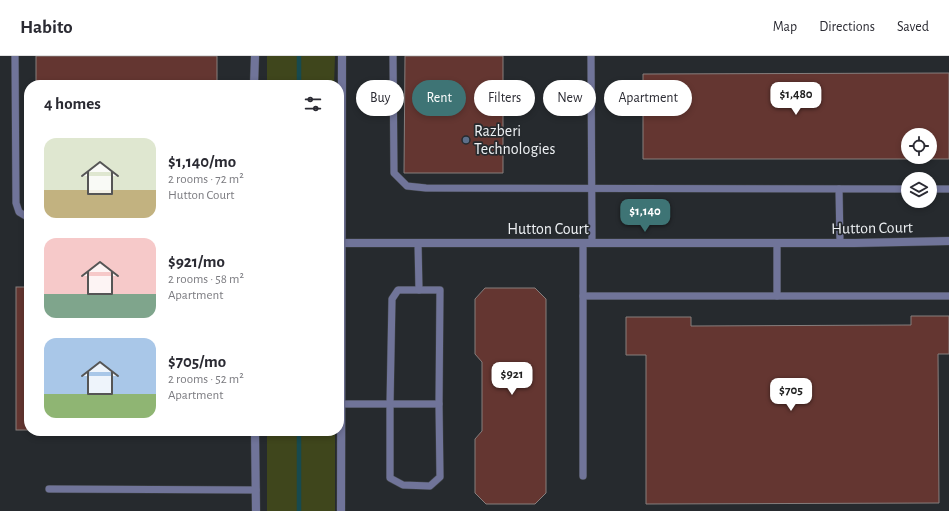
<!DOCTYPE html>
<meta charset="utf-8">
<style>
body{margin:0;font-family:"Alegreya Sans",sans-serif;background:#f2f2f3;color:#2b2b33;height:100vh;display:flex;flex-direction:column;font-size:15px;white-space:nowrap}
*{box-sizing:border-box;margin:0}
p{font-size:13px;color:#7c7c81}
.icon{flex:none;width:22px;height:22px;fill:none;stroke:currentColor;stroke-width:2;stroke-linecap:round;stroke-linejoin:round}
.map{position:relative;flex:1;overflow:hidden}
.details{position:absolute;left:24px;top:24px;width:320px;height:356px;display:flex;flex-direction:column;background:#fff;border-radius:16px;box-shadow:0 2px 6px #0003}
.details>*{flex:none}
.guide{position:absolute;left:356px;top:24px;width:380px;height:36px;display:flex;gap:8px}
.tools{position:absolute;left:901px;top:72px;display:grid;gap:8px}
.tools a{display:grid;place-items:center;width:36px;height:36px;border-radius:50%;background:#fff;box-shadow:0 2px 6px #0003;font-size:20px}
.price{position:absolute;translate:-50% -34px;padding:0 9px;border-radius:8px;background:#fff;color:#222;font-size:13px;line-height:26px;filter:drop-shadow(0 1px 2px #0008)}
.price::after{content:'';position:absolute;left:50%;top:24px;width:12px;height:9px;margin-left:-6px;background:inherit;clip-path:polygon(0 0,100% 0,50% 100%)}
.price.on{background:#3e7475;color:#fff}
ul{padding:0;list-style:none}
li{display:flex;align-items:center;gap:12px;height:100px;padding:0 20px}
li span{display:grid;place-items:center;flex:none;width:112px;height:80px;border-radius:12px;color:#555}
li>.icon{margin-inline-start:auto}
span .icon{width:48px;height:48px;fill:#fffc;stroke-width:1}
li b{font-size:17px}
h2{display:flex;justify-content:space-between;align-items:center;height:48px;padding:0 20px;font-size:17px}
.tag{padding:0 14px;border-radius:18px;background:#fff;box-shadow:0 2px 6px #0003;font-size:14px;line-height:36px}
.tag.on{background:#3e7475;color:#fff}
header{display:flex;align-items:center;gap:24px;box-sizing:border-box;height:56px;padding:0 20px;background:#fff;border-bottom:1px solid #e1e1e2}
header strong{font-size:19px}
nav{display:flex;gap:22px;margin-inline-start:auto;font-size:14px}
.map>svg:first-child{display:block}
</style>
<header>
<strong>Habito</strong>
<nav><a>Map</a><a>Directions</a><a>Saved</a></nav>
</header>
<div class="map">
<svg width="949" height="455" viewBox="0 0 949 455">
<rect width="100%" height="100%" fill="#262a2e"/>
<g fill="#3f461c">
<path d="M267,0H335L334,29H267Z"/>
<rect x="267" y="375" width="68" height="80"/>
</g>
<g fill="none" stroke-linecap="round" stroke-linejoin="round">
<g stroke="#174a4e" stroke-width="4.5">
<path d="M299,0V29"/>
<path d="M299,375V455"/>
</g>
</g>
<g fill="#643631" stroke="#867e7d" fill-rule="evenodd">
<rect x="36" y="0" width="181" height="29"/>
<path d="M405,0H503V117H404Z"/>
<path d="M949,17V103H643V18ZM908,79H930V101H908Z"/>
<rect x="16" y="231" width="13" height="143"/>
<path d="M485,232H535L546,243V437L535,448H486L475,437V383L482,375V306L475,298V243Z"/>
<path d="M911,260H949V298H938L939,447L646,448V299H626V261H691V270L911,269Z"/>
</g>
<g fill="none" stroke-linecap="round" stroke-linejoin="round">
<defs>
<g id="service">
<path d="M15,0L16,147L19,156L29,162"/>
<path d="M393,0L394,117L407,130L426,132L908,133"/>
<path d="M591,0L592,187"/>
<path d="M839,133L840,187"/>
<path d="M930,133H949"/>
<path d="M583,187V240H949"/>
<path d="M777,187V240"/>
<path d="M419,234H398L392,243L390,348V422L403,429L430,430L440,421L439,348"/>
<path d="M341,348H439L440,234H419L418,187"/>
<path d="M583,420V240"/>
<path d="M49,433L256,434"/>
</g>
<path id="minor" d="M339,187H855L949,185"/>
<g id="tertiary">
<path d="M254,29L255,0"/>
<path d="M255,375L256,455"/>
<path d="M341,455L342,0"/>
</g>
</defs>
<use href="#service" stroke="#42464a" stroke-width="8"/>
<use href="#minor" stroke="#42464a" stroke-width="9"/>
<use href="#tertiary" stroke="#42464a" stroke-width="9"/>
<use href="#service" stroke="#707499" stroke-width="7"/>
<use href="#minor" stroke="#707499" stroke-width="8"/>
<use href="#tertiary" stroke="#707499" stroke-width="8"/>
</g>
<circle fill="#5c6f8a" stroke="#262a2e" stroke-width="1.5" cx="466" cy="84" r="4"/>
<g text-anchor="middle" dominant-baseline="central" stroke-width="3.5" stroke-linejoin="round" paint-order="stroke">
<g font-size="16" fill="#edf0f3" stroke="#262a2e" text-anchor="start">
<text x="474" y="75">Razberi<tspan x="474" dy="18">Technologies</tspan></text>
</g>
<g font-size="16" fill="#edf0f3" stroke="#262a2e">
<text transform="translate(872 172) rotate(-1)">Hutton Court</text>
<text x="548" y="173">Hutton Court</text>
</g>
</g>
</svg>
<div class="tools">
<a><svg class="icon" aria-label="locate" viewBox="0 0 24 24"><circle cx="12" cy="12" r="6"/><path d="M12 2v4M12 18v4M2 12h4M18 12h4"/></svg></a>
<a><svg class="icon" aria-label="layers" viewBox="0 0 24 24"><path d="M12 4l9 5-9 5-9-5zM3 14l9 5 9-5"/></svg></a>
</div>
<b class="price" style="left:796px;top:60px">$1,480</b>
<b class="price on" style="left:645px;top:177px">$1,140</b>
<b class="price" style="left:512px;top:340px">$921</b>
<b class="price" style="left:791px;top:356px">$705</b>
<div class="guide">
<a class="tag">Buy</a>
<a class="tag on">Rent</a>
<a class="tag">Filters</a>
<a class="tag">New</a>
<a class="tag">Apartment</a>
</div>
<section class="details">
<h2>4 homes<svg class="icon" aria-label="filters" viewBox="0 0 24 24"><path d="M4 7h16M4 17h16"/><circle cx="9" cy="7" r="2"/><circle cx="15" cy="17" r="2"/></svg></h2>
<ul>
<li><span style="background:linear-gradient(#dfe7d0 65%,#c2b280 0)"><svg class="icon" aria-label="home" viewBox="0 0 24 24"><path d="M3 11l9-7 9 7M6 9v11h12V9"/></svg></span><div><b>$1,140/mo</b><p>2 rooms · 72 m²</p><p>Hutton Court</p></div></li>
<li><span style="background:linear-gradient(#f6c9c9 70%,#7fa58c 0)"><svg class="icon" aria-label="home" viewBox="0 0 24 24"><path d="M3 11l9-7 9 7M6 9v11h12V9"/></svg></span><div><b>$921/mo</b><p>2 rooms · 58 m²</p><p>Apartment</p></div></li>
<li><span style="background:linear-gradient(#a9c7e8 70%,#8fb573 0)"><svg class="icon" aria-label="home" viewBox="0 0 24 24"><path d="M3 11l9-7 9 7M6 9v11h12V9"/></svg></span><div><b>$705/mo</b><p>2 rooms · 52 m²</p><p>Apartment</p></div></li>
</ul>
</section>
</div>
